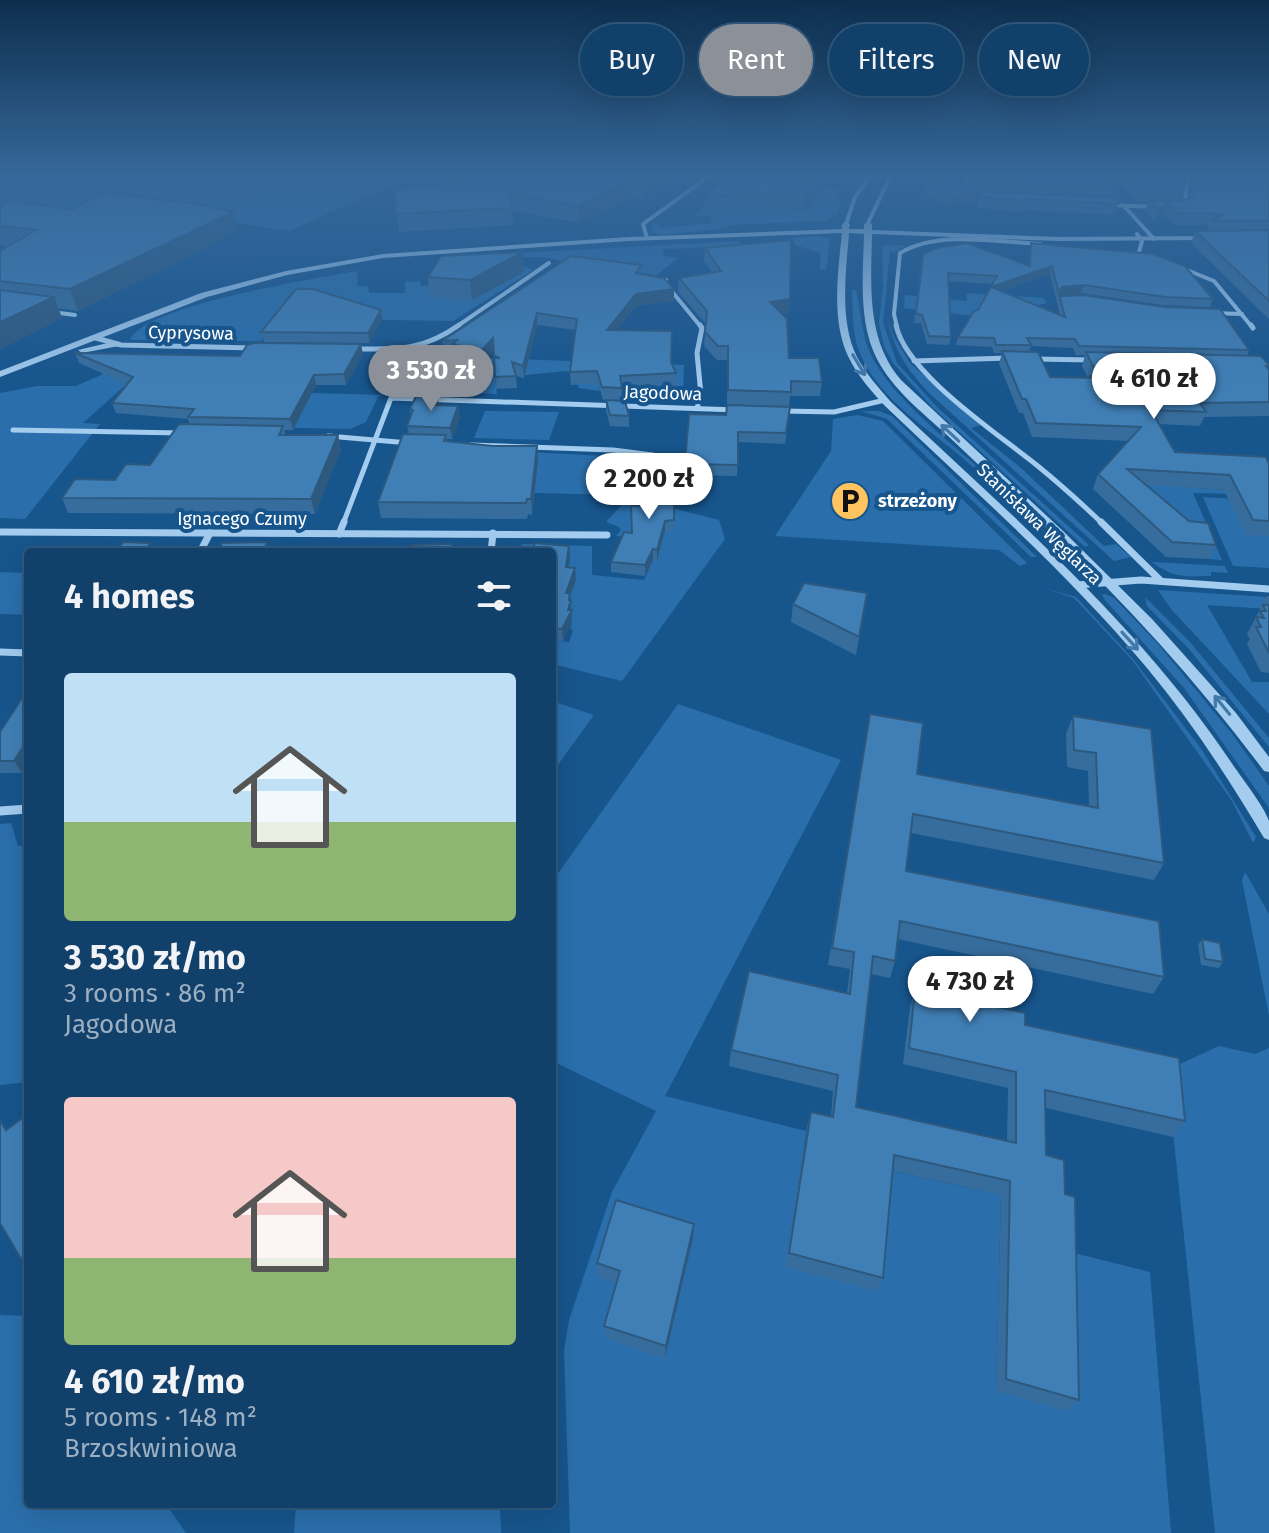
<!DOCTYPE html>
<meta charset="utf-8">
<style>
body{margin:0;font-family:"Fira Sans",sans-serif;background:#1a4770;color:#f1f3f6;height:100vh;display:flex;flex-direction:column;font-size:30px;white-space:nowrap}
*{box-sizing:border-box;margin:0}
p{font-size:26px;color:#9cafc1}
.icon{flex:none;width:44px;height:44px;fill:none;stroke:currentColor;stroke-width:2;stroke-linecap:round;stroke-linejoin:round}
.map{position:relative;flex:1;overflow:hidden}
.side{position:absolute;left:24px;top:548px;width:532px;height:960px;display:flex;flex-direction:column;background:#11406a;border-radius:8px;box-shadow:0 8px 32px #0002,0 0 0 2px #30597e}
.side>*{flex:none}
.banner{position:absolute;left:580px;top:24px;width:568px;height:72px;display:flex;gap:16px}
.price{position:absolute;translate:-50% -68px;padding:0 18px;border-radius:28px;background:#fff;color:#222;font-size:26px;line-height:52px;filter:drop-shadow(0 2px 4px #0008)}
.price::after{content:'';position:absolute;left:50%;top:48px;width:24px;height:18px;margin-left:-12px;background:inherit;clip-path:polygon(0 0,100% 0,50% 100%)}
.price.active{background:#8c9099;color:#fff}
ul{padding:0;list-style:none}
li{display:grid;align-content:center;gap:16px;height:424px;padding:0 40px}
li span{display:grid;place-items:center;height:248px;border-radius:8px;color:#555}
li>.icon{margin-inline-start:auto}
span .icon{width:144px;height:144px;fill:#fffc;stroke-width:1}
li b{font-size:34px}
h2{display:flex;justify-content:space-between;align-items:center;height:96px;padding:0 40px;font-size:34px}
.chip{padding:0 28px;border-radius:36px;background:#11406a;box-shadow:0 8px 32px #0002,0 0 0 2px #30597e;font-size:28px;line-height:72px}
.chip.active{background:#8c9099;color:#fff}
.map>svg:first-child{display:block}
</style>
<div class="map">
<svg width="1269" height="1533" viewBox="0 0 1269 1533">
<rect width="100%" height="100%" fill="#17558d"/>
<g fill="#2a6fac">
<path d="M0,175H412L290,231L152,210L49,221L0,215Z"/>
<path d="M825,187L841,190L835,201L842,202L836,215L827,221L727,225L728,228L663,235L650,232L653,231L651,225L654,222L661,228L713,223L709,216H693L706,204H712L705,213L805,210Z"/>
<path d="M820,236L830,239L826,270L820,269L821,253L795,245L792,238Z"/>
<path d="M738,241L751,255L727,247L662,249L664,256L678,258L656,276L560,264L561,261C548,255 515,258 498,257L497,254Z"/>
<path d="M906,245L896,252L890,251L883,323L897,363L937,407L1089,545L1085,547L933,408L893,363L884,346L879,323L883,288L882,246Z"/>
<path d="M503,266L526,267L533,270L453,321L273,318L261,341L130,340C145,305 318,278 358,271L357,286H368L369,293H405V282L420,281L421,286L439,284Z"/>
<path d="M852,290H856C860,307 861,323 865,339C878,388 947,438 983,472L979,473C940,433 876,404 857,345C852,328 853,309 852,290Z"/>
<path d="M966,293L1043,298L1047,303L983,317L904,308L905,295L967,301Z"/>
<path d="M887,317L894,337L910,363L981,425L971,428L1021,468L1104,546L1116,544L1131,557L1114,561L929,393C905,367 895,352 887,317Z"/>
<path d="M425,348L430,356L684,365L683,390H677L676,386L598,382L600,391L579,388L572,373L566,371L495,378L497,394L459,392L465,385L422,390L415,388L407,365L411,354Z"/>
<path d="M121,366L107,376L228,391L122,388L83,423L100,424L25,519L0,518V393L37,386H76Z"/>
<path d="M276,392L384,395L378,397L366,422L350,429L255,427Z"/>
<path d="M485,411L559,412L549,440L474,438Z"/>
<path d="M861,411H879L892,416L1037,557H1031L887,419Z"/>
<path d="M857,415L883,421L1027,563L1020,566L999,550L775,536L831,451L833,419Z"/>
<path d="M509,451L622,457L615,495L501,492Z"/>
<path d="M1141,484L1236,491L1238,494L1193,493L1222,560L1209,559L1201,538Z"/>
<path d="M629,497L719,520L725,539L622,681L552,664V640L569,642L573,630L570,629L572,623L552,552H520L522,544L592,546V575L644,580L653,560H657L659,538L616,536L621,530L619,527L606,522Z"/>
<path d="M1203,497L1269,501V568L1233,566Z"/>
<path d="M1152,562L1225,566L1228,573L1211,572V576C1185,576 1177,580 1152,562Z"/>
<path d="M0,572L28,573V615L0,614Z"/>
<path d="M1044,588L1076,597L1133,659L1202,750L1256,837L1253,843L1232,801L1132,660L1074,598Z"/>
<path d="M1158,590L1269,597V609L1207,605L1252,682H1269V714L1171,609Z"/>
<path d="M1105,594L1114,598L1158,644L1233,735L1269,786V808L1184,688L1105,600L1102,595Z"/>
<path d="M1145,597L1190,642L1269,738V747L1189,649L1147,606Z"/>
<path d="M552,701L594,715L552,773Z"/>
<path d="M678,704L841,760L665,1096L806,1131L786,1267L888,1170L1001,1195L996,1391L1067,1410L1065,1248L1078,1254L1150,1272L1171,1533H570L564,1351L569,1320L612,1192L656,1111L552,1061V882Z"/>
<path d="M11,823L18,846L28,845V1082L0,1085V824Z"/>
<path d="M1245,872L1269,914V1016L1242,880Z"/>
<path d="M1219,1046L1255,1054L1269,1048V1533H1215L1167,1074L1180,1064Z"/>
<path d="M0,1315L28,1316V1504H166L186,1533H0Z"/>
<path d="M296,1504H500L501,1533H294Z"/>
</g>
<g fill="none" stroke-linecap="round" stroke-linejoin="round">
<g stroke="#a3ccef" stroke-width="4">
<path d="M965,192L963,187L969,175"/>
<path d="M1109,205L1156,207"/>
<path d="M1124,206L1154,239"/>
<path d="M1181,208L1185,204L1187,175"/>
<path d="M868,223L891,175"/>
<path d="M846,224L855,197L871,175"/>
<path d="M1137,234L1142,241L1139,252"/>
<path d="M647,238L643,224L711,175"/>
<path d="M1182,268L1214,281L1252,327"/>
<path d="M666,280L665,283L701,327"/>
<path d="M52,312L75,315"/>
<path d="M1214,313L1242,314"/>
<path d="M456,327L549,263"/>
<path d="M897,327L894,314L900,253C940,230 996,242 1040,244"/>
</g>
<g stroke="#a3ccef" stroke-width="5">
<path d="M896,325C906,374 1000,435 1039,467C1061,485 1082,504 1103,524"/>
<path d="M1251,325L1253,328"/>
<path d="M96,338L121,345L254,348"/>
<path d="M352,349C396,349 421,352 459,325"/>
<path d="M1034,359L1092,360"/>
<path d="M914,361L1008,358"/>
<path d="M697,408L701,395L697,353L702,328L700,325"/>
<path d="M782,411L834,412L885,400"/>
<path d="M13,430L182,433"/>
<path d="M328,436L409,443"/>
<path d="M471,445L613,450L653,455L649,478"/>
<path d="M343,524L391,398L737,410"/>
</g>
<g stroke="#a3ccef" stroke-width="7">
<path d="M1101,522L1161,581"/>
<path d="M0,532L607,535"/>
<path d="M339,534L344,522"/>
<path d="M200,552L210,533"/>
<path d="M491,552L493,533"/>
<path d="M1077,585L1141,580L1269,589"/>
<path d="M0,652L28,653"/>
</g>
<path stroke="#a3ccef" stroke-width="9" d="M0,811L28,809"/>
<g fill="#a3ccef" fill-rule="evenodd">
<path d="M846,222L850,224L849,229H864V224L868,222L872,224V230L1059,237L1209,236L1213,238L1209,240L1059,241L872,234C871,285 866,339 901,380L1063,531L1152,619L1236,713L1269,757V772L1264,771C1199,684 1128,605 1049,531C1015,499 981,467 947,435C923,413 893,390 877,359C858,322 863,275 864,234L849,233C846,272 839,321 857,357C866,374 879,388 891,402C1012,516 1140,625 1233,765C1242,778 1265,808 1269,821C1269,826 1269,834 1269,840L1264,838C1229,779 1191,721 1147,668C1068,573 974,491 885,406C871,391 857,375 848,356C831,320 838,271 842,233L629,241L383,258L287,275L207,297L0,377V371L201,293L286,271L383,254L629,237L842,229V224Z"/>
<path d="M116,341L119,342V346L82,353L78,350Z"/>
</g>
</g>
<g fill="#376d9d" fill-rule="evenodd">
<path d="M677,175L643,199L631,197L579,223L512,210L513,225L399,232L396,214V190L618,177Z"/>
<path d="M727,175H822L820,190L803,209L705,213L706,196Z"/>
<path d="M972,175L1112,188L1109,198L1118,204L1114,215L1024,210L1023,212L978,208V202L980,192H978L976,202L951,207L925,195L926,180L962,181L970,185Z"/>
<path d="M1113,175H1185L1181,201L1190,199L1192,181L1190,175H1269V319L1191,243L1195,231H1207L1209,225H1174L1164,215L1155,221L1145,211L1148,201H1136Z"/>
<path d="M0,206L73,209L233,212L238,231L78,311L58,308L62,318L0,349V250L8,246L0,245Z"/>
<path d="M1031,243L1213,299L1210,307L1162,305L1081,293L1061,295L1249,350L1247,355L1269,365V416L1204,417L1200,426L1159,424L1175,452L1269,464V536L1246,535L1224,490L1146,485L1216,545L1209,559L1166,557L1093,489L1098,474L1129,441L1032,437L1023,413H1019L999,364L1002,353H994L992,347L956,345L958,337L978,310L993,284L948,281L951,337L949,345L927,344L921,323H914L921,263L1029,265L1030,251ZM1050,274L1060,315L1001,291ZM1031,346L1073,348L1076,355H1085L1082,366L1088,378L1050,377L1029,351Z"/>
<path d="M705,248L790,299L789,313L782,314L789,358L822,382L820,396H790L789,407L727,404V360H717L704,346L706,324L678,292L679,278L712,273L704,261Z"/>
<path d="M523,252L524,272L472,300L430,298L428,277Z"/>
<path d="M641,265V274L674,289V301L636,306L617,330L671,362L676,373V386L622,389L623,401L603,400L598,383L571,385L570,372L576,330L537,325L524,378L516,376L517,388L496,389L493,351L482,365L475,363L476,371L459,392L421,394L419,383L440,362L469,361L455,356V353H444L442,341Z"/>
<path d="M381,310L382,319L369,343L264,342L261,332Z"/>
<path d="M75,353L240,356L363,354L346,385H316L293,430H284L286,435H338L341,450L315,514L68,513L62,498L115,480L150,465L190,425L188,419L116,413L112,403L127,384L79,363Z"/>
<path d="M606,400L629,416V427L610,426L606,411Z"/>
<path d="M440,406H458L460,417L452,439H446L447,441L538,461L532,515L528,514L527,519L381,518L378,502L409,434L407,426L411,416L410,409Z"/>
<path d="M790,407L785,444L738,442L737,476L685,475V464L726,415Z"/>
<path d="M674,465V531H665L657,561L653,560L645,576L611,572V562L631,532L654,506Z"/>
<path d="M569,546L570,558L568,568L576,580L570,596L572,622L563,641L552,640V552Z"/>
<path d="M867,593L856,655L791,622L793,604Z"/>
<path d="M1267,596H1269V673L1261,672L1247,644L1250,639L1247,634Z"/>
<path d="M28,689V762L22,773H0V732Z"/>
<path d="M870,714L917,774L1089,806L1088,771L1067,767L1066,734L1073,716L1164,863L1154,880L911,833L906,871L1164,977L1153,994L898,939L895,961L890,978L871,974L856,1107L1007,1141L1008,1088L903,1064L910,1007L915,990L1025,1025L1185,1121L1173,1137L1046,1108V1155L1065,1194L1079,1400L1067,1411L996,1391L1001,1195L893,1171L883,1278L876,1291L785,1267L807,1127L811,1112L831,1116L833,1091L729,1066L731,1050L847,993L850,969L828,965Z"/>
<path d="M1202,939L1223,962L1219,968L1201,965L1198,945Z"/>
<path d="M694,1224L693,1238L665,1358L605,1338L604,1326L616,1283L598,1277L597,1263Z"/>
</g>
<g fill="#2d597f">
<path d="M653,175H677L643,199V182Z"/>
<path d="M821,175H822L820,190L803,209L805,192Z"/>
<path d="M631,179V197L579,223L578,206Z"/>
<path d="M978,190L976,202L951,207L953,196Z"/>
<path d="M1184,190L1180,202L1176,203L1180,191Z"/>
<path d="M1168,203L1164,215L1155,221L1159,210Z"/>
<path d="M233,212L238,231L78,311L70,289Z"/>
<path d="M523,252L524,272L472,300L470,280Z"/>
<path d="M1052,266L1050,274L989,295L991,287Z"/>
<path d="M1084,285L1081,293L1060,296L1059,294L1062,287Z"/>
<path d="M674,289V301L636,306L608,342L607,330L636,294Z"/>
<path d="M54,297L62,318L0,349V322Z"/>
<path d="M790,299L789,313L768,316L770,302Z"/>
<path d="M381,310L382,319L369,343L368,333Z"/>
<path d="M537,313V325L524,378L523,366Z"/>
<path d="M493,338L494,351L482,365L480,352Z"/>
<path d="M361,344L363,354L346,385L344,374Z"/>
<path d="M475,360L476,371L459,392L457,381Z"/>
<path d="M314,375L316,385L293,430L290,419Z"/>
<path d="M458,406L460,417L452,439L450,428Z"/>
<path d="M338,435L341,450L315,514L311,499Z"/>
<path d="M537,446L538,461L532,515L531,499Z"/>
<path d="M665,521V531L657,561V550Z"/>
<path d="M267,542L270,552H263Z"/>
<path d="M150,543L154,552H145Z"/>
<path d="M569,546L570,558L567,579L566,567Z"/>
<path d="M653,549V560L645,576V565Z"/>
<path d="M575,568L576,580L570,596L572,622L563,641L562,629L566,593Z"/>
<path d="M28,739V762L22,773L14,761Z"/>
<path d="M694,1224L693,1238L665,1358L666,1346Z"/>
<path d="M28,1253V1264L21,1259Z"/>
</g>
<g fill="#407fb6" stroke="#2d597f" stroke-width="2" fill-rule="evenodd">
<path d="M463,175H607L618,177L621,175H653L643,182L631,179L578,206L508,192L512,208L396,214V190L440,185Z"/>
<path d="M727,175H821L805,192L706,196Z"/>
<path d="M929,175H962L960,180L978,190L953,196L927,183L932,182L926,180Z"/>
<path d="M972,175H1108L1112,188L981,181L972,176Z"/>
<path d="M1126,175H1185L1184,190L1180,191L1139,189Z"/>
<path d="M1195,175H1269V221H1211L1225,214L1178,213L1168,203L1159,210L1148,200L1180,201L1192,198Z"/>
<path d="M980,191L1116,198L1118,204L1026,199V201L981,197Z"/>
<path d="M102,193L198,204L233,212L70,289L0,281V251L36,230L0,226V206L9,201L73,209Z"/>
<path d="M1269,230V301L1195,231Z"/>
<path d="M791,240L790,299L770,302L787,319L789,358H819L822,382L791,381V392L728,390V346H718L705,332L707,311L679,278L721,271L705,248Z"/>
<path d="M967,243L1030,266L1031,243L1153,254L1185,266L1213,299L1165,297L1084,285L1062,287L1059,292L1062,296L1083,295L1165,307L1220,309L1249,350L1079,346L1075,339L1027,338L1031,345H996L994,338L958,337L974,311L978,310L997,276L948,273L951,337L929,336L922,315L916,314L923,255L936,248ZM1052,266L1065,317L991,287Z"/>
<path d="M523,252L470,280L428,277L441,256Z"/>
<path d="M571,256L641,265L636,273L664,278L674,289L636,294L607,330L672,331L671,362L676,373L620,376L622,388L602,387L597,371L570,372L577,319L537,313L523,366L512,362L516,376L495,377L494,358H500L494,356L493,338L480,352L453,344L457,340L442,341Z"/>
<path d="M296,289H313L381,310L368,333L261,332Z"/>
<path d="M0,290L54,297L0,322Z"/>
<path d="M254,343L361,344L344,374L314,375L290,419L188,417L194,409L112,403L133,377L75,353L240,356L247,345Z"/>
<path d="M438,347V362L475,360L457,381L419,383Z"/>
<path d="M1002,351L1038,352L1050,377L1091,378L1090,376H1098L1086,352L1261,356L1269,365V366H1266L1269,370V402L1200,403L1206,412L1151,410L1175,452L1266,457L1269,464V521L1253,520L1230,475L1127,469L1189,521L1208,523L1216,545L1172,542L1098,474L1141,427L1036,423L1026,399H1022Z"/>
<path d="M417,394H439L436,405L458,406L450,428L407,426L413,410L410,409Z"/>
<path d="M606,400L625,401L629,416L610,415Z"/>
<path d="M727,405L790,407L786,433L738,432V465L685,464L689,414L726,415Z"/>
<path d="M179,424L283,426L279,435H338L311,499L62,498L75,479L115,480L126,464L150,465Z"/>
<path d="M403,434L446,435L444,441L493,446H537L531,499H527L526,503L378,502Z"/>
<path d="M656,464L674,465V520L665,521L657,550L653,549L645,565L611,562L624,532L632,533L631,506H654Z"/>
<path d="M123,542L150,543L145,552H77L80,548H119Z"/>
<path d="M267,542L263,552H218L222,543Z"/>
<path d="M535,543L569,546L566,567L575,568L566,593H570L569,600H571L568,610H572L562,629L552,628V552H531Z"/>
<path d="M452,544L450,552H410L411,545Z"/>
<path d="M804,583L867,593L859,637L793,604Z"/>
<path d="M1263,605H1269V653L1256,627H1261L1256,617L1264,618L1260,611H1266Z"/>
<path d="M28,689V739L14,761H0V732Z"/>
<path d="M870,714L923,723L917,774L1098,808L1096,753L1074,750L1073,716L1151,729L1164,863L913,814L906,871L1159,921L1164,977L900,921L895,961L873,956L856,1107L1016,1143V1072L909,1048L915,990L1025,1013V1025L1179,1058L1185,1121L1045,1090L1046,1155L1064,1160L1065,1194L1075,1197L1079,1400L1006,1379L1010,1181L894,1155L883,1278L789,1253L811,1112L833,1117L838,1075L731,1050L749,971L850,994L854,952L832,948Z"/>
<path d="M1202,939L1220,943L1223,962L1205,959Z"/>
<path d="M28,1114V1253L21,1259L0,1223V1121L6,1130Z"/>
<path d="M616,1200L694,1224L666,1346L604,1326L620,1271L597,1263Z"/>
</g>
<defs><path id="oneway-shaft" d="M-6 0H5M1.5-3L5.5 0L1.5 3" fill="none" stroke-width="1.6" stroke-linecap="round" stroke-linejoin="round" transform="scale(2)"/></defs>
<g stroke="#4179aa">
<use href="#oneway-shaft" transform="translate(859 365) rotate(59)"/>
<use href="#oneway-shaft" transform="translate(950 433) rotate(-137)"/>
<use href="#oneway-shaft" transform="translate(1130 641) rotate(48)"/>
<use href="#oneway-shaft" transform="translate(1222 705) rotate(-129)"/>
</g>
<linearGradient id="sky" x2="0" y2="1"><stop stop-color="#0d2f4e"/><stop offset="0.45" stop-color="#36689a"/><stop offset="1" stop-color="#36689a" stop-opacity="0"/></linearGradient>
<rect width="1269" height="389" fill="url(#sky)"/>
<defs>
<symbol id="parking-disc" viewBox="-11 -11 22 22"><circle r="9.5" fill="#ffc460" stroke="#17558d"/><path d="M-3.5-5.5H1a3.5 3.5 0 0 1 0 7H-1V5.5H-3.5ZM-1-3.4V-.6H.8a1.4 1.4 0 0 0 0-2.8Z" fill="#111"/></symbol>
</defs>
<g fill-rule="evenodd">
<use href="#parking-disc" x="828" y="479" width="44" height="44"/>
</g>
<g text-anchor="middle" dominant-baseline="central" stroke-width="8" stroke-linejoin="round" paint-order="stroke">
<g font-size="18" fill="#fff" stroke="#17558d">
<text transform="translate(191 333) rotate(1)">Cyprysowa</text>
<text transform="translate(663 393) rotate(2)">Jagodowa</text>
<text x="242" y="519">Ignacego Czumy</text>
<text transform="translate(1039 524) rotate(44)">Stanisława Węglarza</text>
</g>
<g font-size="18" font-weight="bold" fill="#fff" stroke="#17558d" text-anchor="start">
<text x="878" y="501">strzeżony</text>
</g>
</g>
</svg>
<b class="price active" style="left:431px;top:413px">3 530 zł</b>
<b class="price" style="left:1154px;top:421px">4 610 zł</b>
<b class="price" style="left:649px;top:521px">2 200 zł</b>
<b class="price" style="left:970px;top:1024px">4 730 zł</b>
<div class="banner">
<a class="chip">Buy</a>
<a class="chip active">Rent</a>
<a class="chip">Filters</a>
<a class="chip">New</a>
</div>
<section class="side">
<h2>4 homes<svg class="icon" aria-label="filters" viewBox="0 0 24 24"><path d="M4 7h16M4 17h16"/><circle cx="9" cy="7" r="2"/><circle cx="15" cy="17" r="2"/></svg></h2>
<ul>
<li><span style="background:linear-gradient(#bfe0f5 60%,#8fb573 0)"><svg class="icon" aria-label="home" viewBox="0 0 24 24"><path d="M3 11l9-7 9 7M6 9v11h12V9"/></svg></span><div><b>3 530 zł/mo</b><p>3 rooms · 86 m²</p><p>Jagodowa</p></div></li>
<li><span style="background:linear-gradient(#f6c9c9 65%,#8fb573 0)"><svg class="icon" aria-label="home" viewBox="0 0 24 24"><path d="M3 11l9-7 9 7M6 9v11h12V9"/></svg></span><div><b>4 610 zł/mo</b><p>5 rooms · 148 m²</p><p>Brzoskwiniowa</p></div></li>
</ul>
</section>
</div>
